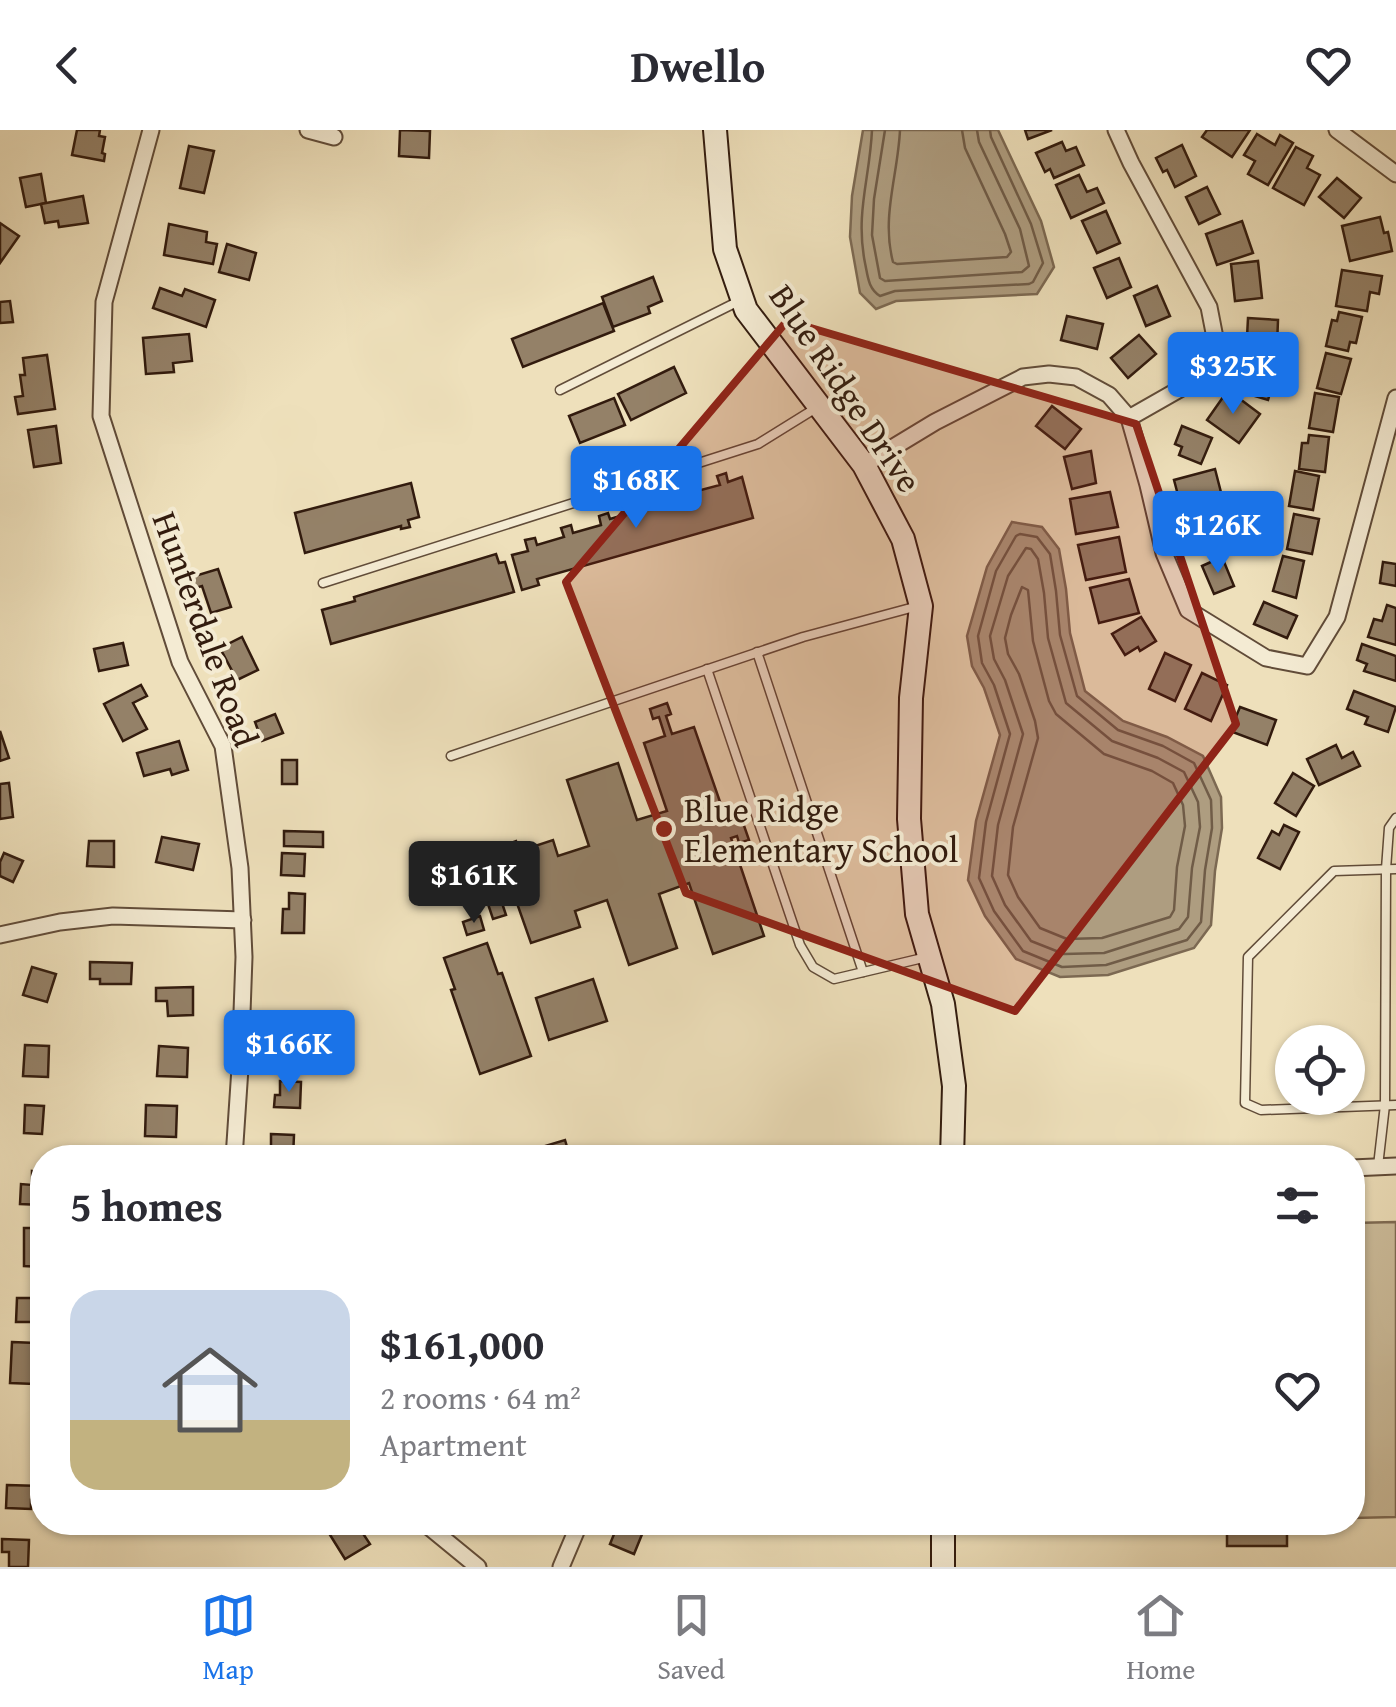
<!DOCTYPE html>
<meta charset="utf-8">
<style>
body{margin:0;font-family:"Gentium Book Plus",serif;background:#f2f2f3;color:#2b2b33;height:100vh;display:flex;flex-direction:column;font-size:38px;white-space:nowrap}
*{box-sizing:border-box;margin:0}
p{font-size:32px;color:#7c7c81}
.icon{flex:none;width:55px;height:55px;fill:none;stroke:currentColor;stroke-width:2;stroke-linecap:round;stroke-linejoin:round}
.map{position:relative;flex:1;overflow:hidden}
.sheet{position:absolute;left:30px;top:1015px;width:1335px;height:390px;display:flex;flex-direction:column;background:#fff;border-radius:40px;box-shadow:0 2px 8px #0004}
.sheet>*{flex:none}
.controls{position:absolute;left:1275px;top:895px;display:grid;gap:20px}
.controls a{display:grid;place-items:center;width:90px;height:90px;border-radius:50%;background:#fff;box-shadow:0 2px 8px #0004;font-size:50px}
.price{position:absolute;translate:-50% -85px;padding:0 22px;border-radius:10px;background:#1a73e8;color:#fff;font-size:32px;line-height:65px;filter:drop-shadow(0 2px 5px #0008)}
.price::after{content:'';position:absolute;left:50%;top:60px;width:30px;height:22px;margin-left:-15px;background:inherit;clip-path:polygon(0 0,100% 0,50% 100%)}
.price.on{background:#222;color:#fff}
ul{padding:0;list-style:none}
li{display:flex;align-items:center;gap:30px;height:250px;padding:0 40px}
li+li{border-top:2px solid #e1e1e2}
li span{display:grid;place-items:center;flex:none;width:280px;height:200px;border-radius:30px;color:#555}
li>.icon{margin-inline-start:auto}
span .icon{width:120px;height:120px;fill:#fffc;stroke-width:1}
li b{font-size:42px}
h2{display:flex;justify-content:space-between;align-items:center;height:120px;padding:0 40px;font-size:42px}
header{display:flex;justify-content:space-between;align-items:center;height:130px;padding:0 40px;background:#fff;font-size:45px;font-weight:600}
.dock{display:flex;justify-content:space-around;align-items:center;height:140px;border-top:2px solid #e1e1e2;background:#fff;font-size:28px;color:#7c7c81}
.dock a{display:grid;justify-items:center;gap:5px}
.dock .on{color:#1a73e8}
.map>svg:first-child{display:block}
</style>
<header><svg class="icon" aria-label="back" viewBox="0 0 24 24"><path d="M15 5l-7 7 7 7"/></svg>Dwello<svg class="icon" aria-label="heart" viewBox="0 0 24 24"><path d="M12 20l-8-8c-3-5 5-10 8-4 3-6 11-1 8 4z"/></svg></header>
<div class="map">
<svg width="1396" height="1437" viewBox="0 0 1396 1437">
<rect width="100%" height="100%" fill="#eee0bb"/>
<filter id="stains"><feTurbulence type="fractalNoise" baseFrequency=".002" numOctaves="4"/><feColorMatrix values="0 0 0 0 .2 0 0 0 0 .09 0 0 0 0 .02 0 0 0 .5 -.17"/></filter>
<radialGradient id="worn" r=".72"><stop offset=".6" stop-color="#630" stop-opacity="0"/><stop offset="1" stop-color="#630" stop-opacity=".3"/></radialGradient>
<path fill="#cebf9e" stroke="#806d56" stroke-width="2.5" d="M1396,1092V1387L1353,1388V1093Z"/>
<g fill="#ae9d80" stroke="#7c6952" stroke-width="2.5">
<path d="M863,0H998L1041,91L1054,137L1037,164L896,171L876,179L860,163L850,107L852,66Z"/>
<path d="M1012,392L1042,397L1059,419L1066,459L1070,503L1085,561L1123,591L1167,607L1203,626L1221,667L1222,698L1215,741L1211,795L1194,818L1108,845L1060,847L1016,829L985,786L968,750L976,691L1000,605L984,558L972,536L967,506L987,437Z"/>
</g>
<g fill="none" stroke-linecap="round" stroke-linejoin="round">
<g stroke="#705c47" stroke-width="2.5">
<path d="M872,0C870,48 855,83 865,133C868,147 868,158 880,166L895,161L1029,154L1033,152L1043,133L1031,94L991,7L990,0"/>
<path d="M885,0L874,69L872,105L880,148L885,151L1022,142L1029,136L1020,99L979,12L977,0"/>
<path d="M900,0C898,45 881,87 893,132L897,134L1007,127L1011,122L1005,104L965,18L962,0"/>
<path d="M1020,404L1037,407L1050,424L1056,461L1060,505L1077,566L1118,600L1163,616L1194,633L1211,670L1212,698L1205,740L1201,792L1187,810L1106,835L1062,837L1023,821L994,781L979,748L986,692L1010,604L994,555L982,533L978,506L996,441L1016,406Z"/>
<path d="M1026,418L1031,419L1038,429L1044,463L1048,508L1066,573L1112,611L1158,628L1184,642L1198,672L1200,697L1192,738L1188,787L1179,799L1104,823L1064,824L1031,811L1005,775L992,746L998,695L1023,604L1005,550L994,529L990,506L1008,446Z"/>
<path d="M1022,457L1028,460L1033,511L1049,571L1056,584L1104,624L1152,641L1173,653L1183,675L1185,696L1177,737L1174,780L1170,787L1102,808L1067,809L1040,798L1018,767L1008,745L1013,697L1038,608L1035,591L1019,544L1008,524L1005,508L1011,485Z"/>
</g>
</g>
<g fill="#948168" stroke="#321b0e" stroke-width="2.5">
<path d="M77,0H100L99,6L105,7L102,23L105,24L104,31L72,25Z"/>
<path d="M400,0L430,1L429,28L399,26Z"/>
<path d="M1025,0H1052L1028,9Z"/>
<path d="M1207,0H1250L1232,27L1202,7Z"/>
<path d="M1257,4L1275,15L1280,5L1293,13L1268,55L1248,44L1255,31L1244,25Z"/>
<path d="M1062,12L1066,21L1076,17L1084,35L1054,48L1050,39L1045,42L1036,23Z"/>
<path d="M1182,15L1196,46L1175,57L1167,40L1163,42L1156,28Z"/>
<path d="M189,16L214,21L204,63L180,58Z"/>
<path d="M1296,17L1313,26L1307,38L1320,45L1304,75L1273,58Z"/>
<path d="M41,44L46,73L26,77L20,48Z"/>
<path d="M1079,45L1087,62L1097,58L1104,73L1071,88L1056,55Z"/>
<path d="M1337,48L1361,68L1344,88L1319,67Z"/>
<path d="M1207,57L1220,84L1199,94L1186,67Z"/>
<path d="M83,66L88,93L59,97L58,91L45,93L41,74Z"/>
<path d="M1106,81L1120,113L1097,123L1082,91Z"/>
<path d="M1380,87L1384,103L1388,102L1392,121L1350,131L1342,96Z"/>
<path d="M1242,91L1253,123L1217,135L1206,104Z"/>
<path d="M0,93L19,106L0,133Z"/>
<path d="M169,94L207,102L206,112L217,114L213,134L164,125Z"/>
<path d="M227,114L256,123L249,150L219,142Z"/>
<path d="M1119,128L1131,157L1107,168L1094,138Z"/>
<path d="M1258,131L1262,168L1235,171L1231,134Z"/>
<path d="M1342,140L1382,146L1379,164L1370,162L1367,181L1336,176Z"/>
<path d="M653,147L662,171L648,177L650,183L613,197L602,167Z"/>
<path d="M1157,156L1170,186L1146,196L1134,166Z"/>
<path d="M160,158L182,166L185,159L215,170L206,197L153,178Z"/>
<path d="M10,171L13,192L0,193V172Z"/>
<path d="M603,173L614,201L523,237L512,209Z"/>
<path d="M1339,182L1362,187L1356,213L1350,212L1348,221L1326,216L1332,190L1337,191Z"/>
<path d="M1067,186L1103,194L1097,219L1061,210Z"/>
<path d="M1248,188L1278,190L1277,216L1257,215V207H1247Z"/>
<path d="M189,204L192,231L173,233L174,242L146,244L143,208Z"/>
<path d="M1139,205L1156,224L1128,248L1111,228Z"/>
<path d="M1326,223L1351,229L1341,264L1317,258Z"/>
<path d="M1240,224L1278,236L1268,270L1228,258Z"/>
<path d="M47,225L55,279L18,284L15,267L23,266L20,245H25L23,228Z"/>
<path d="M674,237L686,263L631,290L618,264Z"/>
<path d="M1228,260L1260,284L1239,313L1207,290Z"/>
<path d="M1315,263L1339,267L1333,302L1309,298Z"/>
<path d="M614,268L625,295L580,313L569,286Z"/>
<path d="M1052,276L1081,299L1065,319L1036,296Z"/>
<path d="M56,296L61,333L34,337L28,300Z"/>
<path d="M1182,296L1212,308L1201,334L1179,325L1182,317L1175,314Z"/>
<path d="M1309,305L1329,307L1325,342L1299,339L1302,313H1308Z"/>
<path d="M1091,321L1096,353L1072,359L1064,327Z"/>
<path d="M1215,339L1224,374L1183,384L1174,350Z"/>
<path d="M1295,341L1319,346L1313,380L1289,376Z"/>
<path d="M726,343L728,352L742,347L753,388L537,449L539,455L522,460L512,425L528,421L525,410L535,408L537,415L564,407L561,398L571,395L573,403L601,395L599,386L608,383L610,389L682,368L679,358L688,356L690,363L720,355L717,346Z"/>
<path d="M411,353L419,387L408,390L410,397L401,399V396L305,423L295,383Z"/>
<path d="M1110,362L1118,397L1076,404L1070,369Z"/>
<path d="M1294,384L1319,389L1312,424L1287,419Z"/>
<path d="M1205,389L1206,396L1219,394L1222,412L1197,416L1196,408L1189,409L1186,392Z"/>
<path d="M1119,407L1126,442L1086,450L1078,415Z"/>
<path d="M496,424L499,433L505,432L514,462L331,514L322,480L355,471L354,467Z"/>
<path d="M1283,426L1304,431L1296,468L1273,461Z"/>
<path d="M1222,427L1234,456L1214,464L1202,436Z"/>
<path d="M1383,432L1396,434V456L1380,453Z"/>
<path d="M218,439L231,477L211,483L202,456L192,459L188,448Z"/>
<path d="M1129,449L1139,483L1099,493L1090,458Z"/>
<path d="M1264,472L1297,486L1287,508L1254,494Z"/>
<path d="M1387,475L1396,478V515L1368,507L1374,489L1382,491Z"/>
<path d="M1141,487L1156,511L1140,521L1138,517L1125,525L1112,504Z"/>
<path d="M242,507L258,540L237,550L220,518Z"/>
<path d="M123,513L128,535L99,541L94,519Z"/>
<path d="M1362,514L1396,526V551L1364,541L1367,534L1357,530Z"/>
<path d="M1165,523L1191,535L1175,571L1149,559Z"/>
<path d="M1202,543L1227,555L1211,591L1185,579Z"/>
<path d="M141,555L147,566L133,573L147,599L123,611L104,574Z"/>
<path d="M1354,561L1396,577L1388,602L1365,594L1368,587L1347,579Z"/>
<path d="M667,573L671,584L666,586L672,604L694,597L727,692H734L732,687L740,684L749,710L739,713L737,706L731,708L764,806L713,824L689,753L659,764L677,818L629,835L607,770L575,781L580,797L531,813L512,759L506,761L498,738L507,735L500,717L516,711L520,721L553,710L558,726L589,716L567,650L618,633L637,690L667,681L644,613L665,606L659,587L653,589L650,579Z"/>
<path d="M1240,577L1276,590L1267,615L1230,601Z"/>
<path d="M275,584L283,603L262,611L255,592Z"/>
<path d="M0,601L9,628L0,631Z"/>
<path d="M179,611L188,640L172,645L170,639L144,646L137,623Z"/>
<path d="M1336,615L1342,628L1353,622L1360,636L1319,655L1307,629Z"/>
<rect x="282" y="630" width="15" height="24"/>
<path d="M1293,643L1314,656L1296,686L1275,673Z"/>
<path d="M9,653L13,687L0,689V654Z"/>
<path d="M1284,695L1299,702L1280,739L1258,728L1272,701L1279,705Z"/>
<path d="M284,701L323,702V717L284,716Z"/>
<path d="M162,707L199,714L193,740L156,732Z"/>
<path d="M89,711H114V737L87,736Z"/>
<path d="M4,723L23,731L13,752L0,746V732Z"/>
<path d="M282,723L305,724L304,746L281,745Z"/>
<path d="M289,763L305,764L304,803H282L283,779H289Z"/>
<path d="M501,770L506,785L493,789L488,774Z"/>
<path d="M480,786L484,800L467,805L463,792Z"/>
<path d="M487,813L498,844L502,843L531,926L480,944L451,860L455,859L444,828Z"/>
<path d="M90,832L132,833L131,854H100V849H90Z"/>
<path d="M32,837L56,844L47,872L23,865Z"/>
<path d="M593,849L607,891L549,910L536,868Z"/>
<path d="M193,857V885L168,886L167,871H156V858Z"/>
<path d="M25,915L49,916L48,947L23,946Z"/>
<path d="M159,916L188,918L187,947L157,946Z"/>
<path d="M280,951L301,952L300,978L274,977L275,965H280Z"/>
<path d="M25,975L44,976L42,1004L24,1003Z"/>
<path d="M146,975L177,976L176,1007L145,1006Z"/>
<path d="M271,1004L294,1005L293,1028H271Z"/>
<path d="M565,1010L570,1027L538,1028L535,1019Z"/>
<path d="M32,1041L42,1042V1075L20,1074L21,1054L32,1055Z"/>
<path d="M24,1098H42V1137L24,1136Z"/>
<path d="M17,1168H37L36,1192H16Z"/>
<path d="M12,1212L36,1213L35,1254L10,1253Z"/>
<path d="M7,1355L41,1356L40,1371L31,1370V1379L6,1378Z"/>
<path d="M338,1392H343L349,1402L358,1396L370,1414L345,1429L327,1400Z"/>
<path d="M619,1392H647L634,1424L610,1414Z"/>
<path d="M1287,1394V1416H1227V1395Z"/>
<path d="M2,1409L29,1410L28,1437H9V1422H2Z"/>
</g>
<g fill="none" stroke-linecap="round" stroke-linejoin="round">
<defs>
<g id="lane">
<path d="M560,260L739,171"/>
<path d="M323,453L758,314L816,278"/>
<path d="M757,522L863,842"/>
<path d="M707,539L800,815L813,837L834,849L927,827"/>
<path d="M451,626L803,507L918,476"/>
<path d="M1396,739L1334,741L1248,827L1245,973L1261,980L1396,975"/>
<path d="M1378,1036L1385,975L1386,739L1389,698L1396,688"/>
</g>
<g id="street">
<path d="M151,0L104,172L101,286L180,532L223,616L240,738L244,827L240,938L234,1028"/>
<path d="M308,0L334,7"/>
<path d="M1116,0L1131,33L1209,177L1217,218L1194,251L1129,288L1148,355L1164,423L1188,480L1266,528L1307,536L1337,487L1396,268"/>
<path d="M1337,0L1396,44"/>
<path d="M864,335L935,292L1023,247L1049,244L1076,247L1109,265L1129,288"/>
<path d="M0,805L60,792L113,786L243,790"/>
<path d="M1352,1038L1396,1036"/>
<path d="M423,1392L478,1437"/>
<path d="M561,1437L580,1392"/>
</g>
<g id="secondary">
<path d="M715,0L725,119L746,180L864,335L903,409L921,476L911,568L909,689L917,784L943,874L954,956L952,1028"/>
<path d="M943,1392V1437"/>
</g>
</defs>
<use href="#lane" stroke="#614c39" stroke-width="11"/>
<use href="#street" stroke="#614c39" stroke-width="19"/>
<use href="#secondary" stroke="#321b0e" stroke-width="26"/>
<use href="#lane" stroke="#f4ebd3" stroke-width="8"/>
<use href="#street" stroke="#f4ebd3" stroke-width="15"/>
<use href="#secondary" stroke="#f4ebd3" stroke-width="22"/>
</g>
<path fill="#8f2418" fill-opacity="0.2" stroke="#8f2418" stroke-width="8" stroke-linejoin="round" d="M787,191L1136,294L1236,594L1015,881L686,763L566,452Z"/>
<circle fill="#8f2418" stroke="#f4ebd3" stroke-width="4" cx="664" cy="699" r="10"/>
<g text-anchor="middle" dominant-baseline="central" stroke-width="8" stroke-linejoin="round" paint-order="stroke">
<g font-size="35" fill="#321b0e" stroke="#f4ebd3">
<text transform="translate(846 258) rotate(56)">Blue Ridge Drive</text>
<text transform="translate(206 499) rotate(70)">Hunterdale Road</text>
</g>
<g font-size="35" fill="#321b0e" stroke="#f4ebd3" text-anchor="start">
<text x="684" y="679">Blue Ridge<tspan x="684" dy="40">Elementary School</tspan></text>
</g>
</g>
<rect width="100%" height="100%" filter="url(#stains)"/>
<rect width="100%" height="100%" fill="url(#worn)"/>
</svg>
<div class="controls">
<a><svg class="icon" aria-label="locate" viewBox="0 0 24 24"><circle cx="12" cy="12" r="6"/><path d="M12 2v4M12 18v4M2 12h4M18 12h4"/></svg></a>
</div>
<b class="price" style="left:1233px;top:287px">$325K</b>
<b class="price" style="left:636px;top:401px">$168K</b>
<b class="price" style="left:1218px;top:446px">$126K</b>
<b class="price on" style="left:474px;top:796px">$161K</b>
<b class="price" style="left:289px;top:965px">$166K</b>
<section class="sheet">
<h2>5 homes<svg class="icon" aria-label="filters" viewBox="0 0 24 24"><path d="M4 7h16M4 17h16"/><circle cx="9" cy="7" r="2"/><circle cx="15" cy="17" r="2"/></svg></h2>
<ul>
<li><span style="background:linear-gradient(#c9d6e8 65%,#c2b280 0)"><svg class="icon" aria-label="home" viewBox="0 0 24 24"><path d="M3 11l9-7 9 7M6 9v11h12V9"/></svg></span><div><b>$161,000</b><p>2 rooms · 64 m²</p><p>Apartment</p></div><svg class="icon" aria-label="heart" viewBox="0 0 24 24"><path d="M12 20l-8-8c-3-5 5-10 8-4 3-6 11-1 8 4z"/></svg></li>
</ul>
</section>
</div>
<nav class="dock">
<a class="on"><svg class="icon" aria-label="map" viewBox="0 0 24 24"><path d="M3 6l6-2 6 2 6-2v14l-6 2-6-2-6 2zM9 4v14M15 6v14"/></svg>Map</a>
<a><svg class="icon" aria-label="saved" viewBox="0 0 24 24"><path d="M7 4h10v16l-5-4-5 4z"/></svg>Saved</a>
<a><svg class="icon" aria-label="home" viewBox="0 0 24 24"><path d="M3 11l9-7 9 7M6 9v11h12V9"/></svg>Home</a>
</nav>
